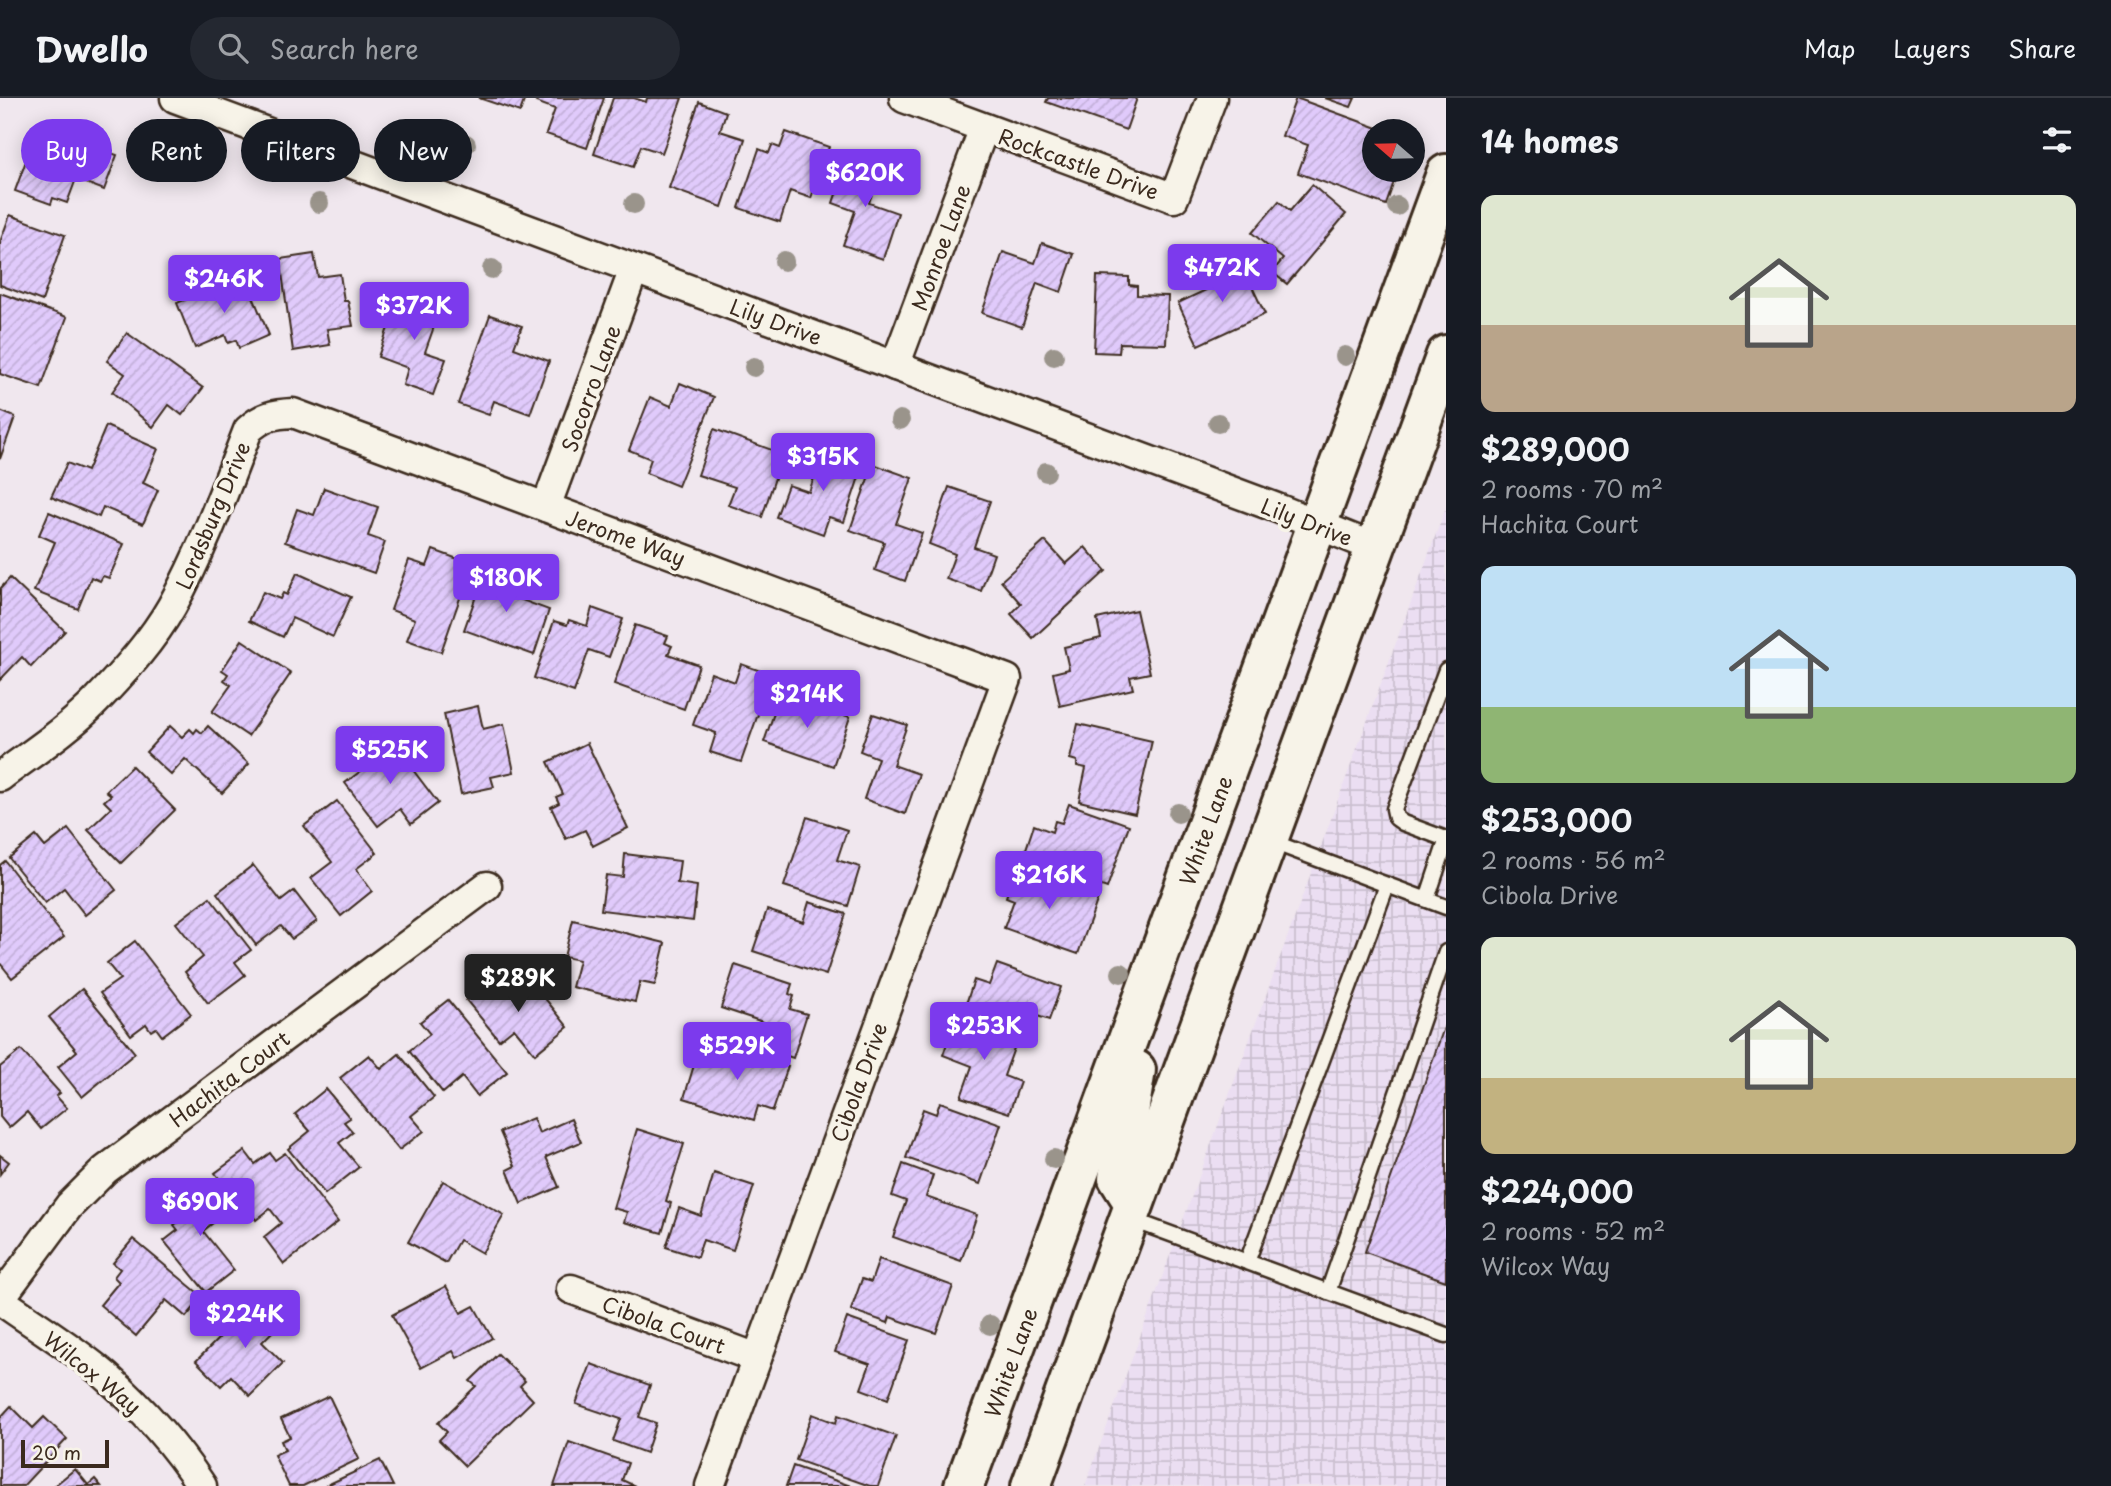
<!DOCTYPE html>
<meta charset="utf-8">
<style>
body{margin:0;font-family:"Playpen Sans",sans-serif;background:#242831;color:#f1f3f6;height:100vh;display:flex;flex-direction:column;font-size:26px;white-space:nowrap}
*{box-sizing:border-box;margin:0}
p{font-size:23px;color:#9ea1a6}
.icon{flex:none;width:38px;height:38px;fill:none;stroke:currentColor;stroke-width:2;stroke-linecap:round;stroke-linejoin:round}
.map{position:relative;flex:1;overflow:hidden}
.side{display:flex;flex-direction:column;background:#171b24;width:665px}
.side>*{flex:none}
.banner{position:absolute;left:21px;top:21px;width:665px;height:63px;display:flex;gap:14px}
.needle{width:46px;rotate:290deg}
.fabs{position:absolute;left:1362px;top:21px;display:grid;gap:14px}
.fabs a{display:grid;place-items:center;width:63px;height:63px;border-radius:50%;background:#171b24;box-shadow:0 4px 18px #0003;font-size:35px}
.scale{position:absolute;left:21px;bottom:18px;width:88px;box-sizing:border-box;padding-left:7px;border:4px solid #3b2a1e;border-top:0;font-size:19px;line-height:24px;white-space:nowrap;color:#3b2a1e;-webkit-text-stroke:5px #f7f3e8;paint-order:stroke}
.price{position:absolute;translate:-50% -60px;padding:0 16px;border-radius:7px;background:#7c3aed;color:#fff;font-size:23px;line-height:46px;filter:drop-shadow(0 2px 4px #0008)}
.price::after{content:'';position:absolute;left:50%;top:42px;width:21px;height:16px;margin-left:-10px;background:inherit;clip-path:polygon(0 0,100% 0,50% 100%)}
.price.selected{background:#222;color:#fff}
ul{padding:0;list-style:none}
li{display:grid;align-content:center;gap:14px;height:371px;padding:0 35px}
li span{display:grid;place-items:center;height:217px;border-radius:14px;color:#555}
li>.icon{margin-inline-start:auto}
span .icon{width:126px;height:126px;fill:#fffc;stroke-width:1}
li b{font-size:30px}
h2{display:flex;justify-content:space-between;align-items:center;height:84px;padding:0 35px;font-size:30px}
.chip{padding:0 24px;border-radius:32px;background:#171b24;box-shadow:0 4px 18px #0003;font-size:24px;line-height:63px}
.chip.selected{background:#7c3aed;color:#fff}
header{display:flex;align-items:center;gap:42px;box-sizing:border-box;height:98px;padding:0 35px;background:#171b24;border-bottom:2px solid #363941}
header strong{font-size:33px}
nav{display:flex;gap:38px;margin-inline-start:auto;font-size:24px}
.search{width:490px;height:63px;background:#242831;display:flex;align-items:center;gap:18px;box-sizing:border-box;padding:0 24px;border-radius:38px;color:#9ea1a6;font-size:26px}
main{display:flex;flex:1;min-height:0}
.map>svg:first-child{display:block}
</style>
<header>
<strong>Dwello</strong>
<div class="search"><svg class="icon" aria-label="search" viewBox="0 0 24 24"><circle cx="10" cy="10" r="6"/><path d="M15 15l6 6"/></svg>Search here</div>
<nav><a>Map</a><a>Layers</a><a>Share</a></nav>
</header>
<main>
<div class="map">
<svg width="1446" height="1388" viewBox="0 0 1446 1388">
<defs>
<pattern id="industrial-grid" width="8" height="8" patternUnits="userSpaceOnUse" patternTransform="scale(1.75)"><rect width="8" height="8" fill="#ebdef2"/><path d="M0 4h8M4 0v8" fill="none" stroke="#cabfcf"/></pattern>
<pattern id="building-hatch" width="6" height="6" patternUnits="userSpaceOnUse" patternTransform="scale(1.75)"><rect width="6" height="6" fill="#e0cafb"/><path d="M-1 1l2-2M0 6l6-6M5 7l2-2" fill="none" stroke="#c1aed7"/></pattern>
</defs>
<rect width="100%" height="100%" fill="#f0e7ee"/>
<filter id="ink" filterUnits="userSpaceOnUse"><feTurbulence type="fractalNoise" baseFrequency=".0143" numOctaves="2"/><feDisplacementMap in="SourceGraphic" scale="14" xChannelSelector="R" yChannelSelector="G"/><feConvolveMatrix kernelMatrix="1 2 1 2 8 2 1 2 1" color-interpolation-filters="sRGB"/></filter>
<g filter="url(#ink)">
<path fill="url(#industrial-grid)" d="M1446,409V1388H1085Z"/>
<g fill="url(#building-hatch)" stroke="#3b2a1e" stroke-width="2">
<path d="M479,0H525L520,14Z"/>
<path d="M538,0H604L587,50L546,36L555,11L536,4Z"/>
<path d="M613,0H634L646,4L647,0H682L662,55L641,48L633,69L594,56Z"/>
<path d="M1048,0H1137L1126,32L1046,4Z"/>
<path d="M1296,0L1386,33H1374V72H1398L1386,107L1298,75L1308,47L1282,38Z"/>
<path d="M1325,0H1355L1351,9Z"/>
<path d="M699,4L726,14L720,33L745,41L722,109L669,90Z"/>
<path d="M786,34L829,49L811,100L790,93L780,124L739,110L759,51L769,55L772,47L780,50Z"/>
<path d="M59,37L117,57L104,92L76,81L67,105L53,100L51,106L15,93L27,60L44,66L47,56L52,58Z"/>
<path d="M849,58L881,69L869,105L898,115L883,161L843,147L855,113L833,105Z"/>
<path d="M1312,87L1346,116L1287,186L1272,174L1283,161L1252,135L1279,103L1290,113Z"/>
<path d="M10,117L65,137L42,203L0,187V144Z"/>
<path d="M1042,145L1074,156L1061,194L1037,185L1022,229L982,215L1003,154L1035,165Z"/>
<path d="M314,156L318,179L340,176L344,203H348L353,228L327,231L330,247L293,253L280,161Z"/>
<path d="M1239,161L1265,216L1198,247L1178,205L1206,192L1204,187L1212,183L1208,175Z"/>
<path d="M244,177L269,237L239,250L236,242L228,245L225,237L195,250L177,205Z"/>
<path d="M1097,178L1129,179V187L1137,188V197L1168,198L1166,246L1120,245L1119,255L1094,254Z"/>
<path d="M401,192L442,206L425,254L446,261L433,297L403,287L408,270L378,259Z"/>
<path d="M0,195L67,219L41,290L0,276Z"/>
<path d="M490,217L522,228L514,250L549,263L530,316L494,303L489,317L458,306Z"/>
<path d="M127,235L203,290L182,317L169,307L153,329L112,294L125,276L107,263Z"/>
<path d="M680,285L714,299L678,388L646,375L651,361L629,352L650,299L671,308Z"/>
<path d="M0,313L15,319L0,361Z"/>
<path d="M106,328L158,351L143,385L158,392L143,426L103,409L99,419L51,399L67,365L87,373Z"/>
<path d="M714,331L783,356L762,419L728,407L735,389L698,377Z"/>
<path d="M824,350L864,364L844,424L829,419L823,436L776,419L788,387L809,394Z"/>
<path d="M873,366L912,380L896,426L922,435L905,483L875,472L884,444L850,432Z"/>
<path d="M949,389L990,403L974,449L994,456L981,493L946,481L955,456L929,446Z"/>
<path d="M324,390L378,409L368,438L385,444L374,475L285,444L297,411L314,417Z"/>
<path d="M49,414L124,446L109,480L103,478L100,483L91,479L78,511L34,493L55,444L39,437Z"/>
<path d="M1045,443L1066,466L1085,449L1106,473L1033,540L1011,516L1021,506L1001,483Z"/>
<path d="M433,452L472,466L441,554L407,542L415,521L391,512L409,462L427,468Z"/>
<path d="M486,470L518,481L515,492L521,494L519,501L549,512L534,557L464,532Z"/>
<path d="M297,475L351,499L333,539L292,520L283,539L249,523L263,494L280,501L283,495L287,497Z"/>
<path d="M10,480L65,533L31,569L22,559L0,582V491Z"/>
<path d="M592,510L623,521L609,559L589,552L574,594L534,580L554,523L567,527L569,522L587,528Z"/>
<path d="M1136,512L1150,575L1130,579L1133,591L1060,608L1053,575L1069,571L1064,549L1101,540L1097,521Z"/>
<path d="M635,527L668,538L665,545L672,548L668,556L699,567L684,611L614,586Z"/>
<path d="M242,542L291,575L248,638L212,614L231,587L224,582L228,576L222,572Z"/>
<path d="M741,566L772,577L741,664L710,654L716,635L693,627L711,575L735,584Z"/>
<path d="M781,595L850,619L833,668L764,644Z"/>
<path d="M478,608L483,631L504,626L514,674L491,679L494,689L461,696L444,616Z"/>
<path d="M873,616L907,627L893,667L919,676L905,716L864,701L878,660L860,653Z"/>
<path d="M1078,626L1152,643L1135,716L1079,703L1086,670L1077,668V663L1070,661Z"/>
<path d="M170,628L182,639L190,631L194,635L197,631L202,635L208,628L249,666L222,695L185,661L171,677L146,654Z"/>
<path d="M388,639L438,705L411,726L400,711L378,728L345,685L366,669L360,661Z"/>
<path d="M587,645L628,730L593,748L585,732L566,741L551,709L559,705L556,699L563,696L548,664Z"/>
<path d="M132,668L175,712L121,765L88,732L111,710L104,703L111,697L106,693Z"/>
<path d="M337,703L377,755L356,771L372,793L341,818L311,780L332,764L304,728Z"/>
<path d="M1069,706L1129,727L1107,790L1023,760L1034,727L1052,734L1055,723L1062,725Z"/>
<path d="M807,719L847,732L837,762L860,769L848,808L784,788Z"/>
<path d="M68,731L116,792L85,817L64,790L45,805L9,760L36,738L45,749Z"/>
<path d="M625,756L680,763L677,785L697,788L693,823L601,812L606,777L623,779Z"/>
<path d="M5,763L64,839L12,880L0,865V767Z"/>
<path d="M253,767L281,803L294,793L317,823L292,841L281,828L256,847L217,795Z"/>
<path d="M1016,771L1098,800L1078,856L1004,830L1014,802L1006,799Z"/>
<path d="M210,799L251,852L235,864L245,877L208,905L185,874L203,859L176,825Z"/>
<path d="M809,804L846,816L826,877L753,853L767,812L803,824Z"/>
<path d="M573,822L665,845L655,887L640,884L635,904L572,889L579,862L564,859Z"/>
<path d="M135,843L191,916L162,938L156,930L151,933L146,926L131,937L100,895L120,881L107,865Z"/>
<path d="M997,866L1061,889L1049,922L1023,913L1016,934L963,915L974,882L989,887Z"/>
<path d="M735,867L792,886L789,896L794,898L790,911L807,916L793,960L755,947L763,924L721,910Z"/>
<path d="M491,883L502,897L518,883L524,889L531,883L568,929L535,956L514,930L499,942L466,902Z"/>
<path d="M82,891L135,955L82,999L58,969L77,953L49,919Z"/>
<path d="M448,902L507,974L477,998L462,979L443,995L409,953L430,936L420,924Z"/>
<path d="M957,917L1018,939L1004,978L1020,984L1009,1015L961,999L972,968L943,957Z"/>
<path d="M1446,924V1183L1365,1154Z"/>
<path d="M738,947L776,959L775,964L788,968L773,1013L758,1008L754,1022L684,1000L698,954L732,965Z"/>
<path d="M21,952L60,995L56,998L67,1010L41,1031L27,1014L9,1030L0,1019V969Z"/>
<path d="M399,956L434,999L411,1018L424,1033L399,1052L340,980L369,957L381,971Z"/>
<path d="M326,991L350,1020L344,1024L353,1034L339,1045L359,1069L325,1096L288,1051L310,1033L295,1016Z"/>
<path d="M940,1004L1001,1026L980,1086L906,1060L923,1011L936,1016Z"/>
<path d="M533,1020L539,1035L571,1021L581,1044L546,1059L559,1089L521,1106L507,1072L515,1068L500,1034Z"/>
<path d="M637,1031L684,1046L666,1103L671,1105L662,1135L624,1124L627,1114L613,1110Z"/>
<path d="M245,1053L255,1066L270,1055L275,1062L285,1055L338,1124L284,1166L264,1139L281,1125L270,1111L256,1122L242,1102L238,1105L215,1075Z"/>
<path d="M0,1057L9,1064L0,1076Z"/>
<path d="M903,1066L933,1077L926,1099L977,1117L961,1163L893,1139L906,1103L892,1098Z"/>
<path d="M714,1075L754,1088L733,1152L703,1142L697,1159L666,1149L679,1110L701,1118Z"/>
<path d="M204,1083L228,1113L203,1133L234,1172L206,1194L164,1143L178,1132L174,1127L187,1117L177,1104Z"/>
<path d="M443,1083L504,1117L482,1155L459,1142L446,1165L408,1144Z"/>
<path d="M133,1141L203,1199L186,1219L166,1202L136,1238L100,1207L119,1184L114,1179L120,1171L113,1165Z"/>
<path d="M879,1161L953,1188L936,1235L890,1219L888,1225L851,1212L862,1181L871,1184Z"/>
<path d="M446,1188L461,1215L474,1208L492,1240L457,1260L453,1253L421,1270L392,1217Z"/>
<path d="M260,1199L284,1222L262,1244L283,1265L250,1298L231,1278L221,1288L196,1263Z"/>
<path d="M847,1220L909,1242L888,1301L861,1291L870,1266L835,1254Z"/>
<path d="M498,1256L525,1283L520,1288L533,1302L465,1368L439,1342L447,1334L438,1325L476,1288L470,1283Z"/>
<path d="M591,1266L650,1287L639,1319L656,1325L646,1355L613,1343L621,1321L576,1306Z"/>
<path d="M329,1298L359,1361L303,1388H289L274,1357L285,1352L281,1343L290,1339L281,1321Z"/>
<path d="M11,1308L33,1330L44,1319L67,1341L23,1388H0V1320Z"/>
<path d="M812,1316L836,1325L838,1317L896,1338L878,1388H870L796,1362Z"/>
<path d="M569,1344L628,1365L622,1382L635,1388H554Z"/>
<path d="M380,1362L393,1388H325Z"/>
<path d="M793,1368L851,1388H786Z"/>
<path d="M75,1371L88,1387L95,1381L101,1388H54Z"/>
</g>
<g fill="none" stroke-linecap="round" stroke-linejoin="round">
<defs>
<g id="lane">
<path d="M1446,572L1394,711L1396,720L1403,725L1446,741"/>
<path d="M1270,743L1387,787"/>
<path d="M1427,801L1446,744"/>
<path d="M1130,1121L1446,1237"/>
<path d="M1247,1164L1387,787L1446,809"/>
<path d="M1328,1194L1446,854"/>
</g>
<g id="street">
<path d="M175,0L1277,410L1376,450"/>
<path d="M904,0L1174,100L1212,0"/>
<path d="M895,268L984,30"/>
<path d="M546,409L634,171"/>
<path d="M0,679C32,655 68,632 96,603C124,574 152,543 172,508C203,452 225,391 248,332C263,318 274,316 293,315L1007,581L710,1388"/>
<path d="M571,1191L757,1260"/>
<path d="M0,1201L69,1108L105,1072L487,788"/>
<path d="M0,1202C35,1227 73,1250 106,1278C143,1311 175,1347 202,1388"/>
</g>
<g id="secondary">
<path d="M1134,1105L1118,1080L1136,972"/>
<path d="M964,1388L1446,76"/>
<path d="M1031,1388L1446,257"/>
</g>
</defs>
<use href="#lane" stroke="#3b2a1e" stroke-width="19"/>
<use href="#street" stroke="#3b2a1e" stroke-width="33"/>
<use href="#secondary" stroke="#3b2a1e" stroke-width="44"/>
<use href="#lane" stroke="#f7f3e8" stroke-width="14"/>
<use href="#street" stroke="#f7f3e8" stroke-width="28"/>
<use href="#secondary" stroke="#f7f3e8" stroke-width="38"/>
</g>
<g fill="#9a948b">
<circle cx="466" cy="46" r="10"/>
<circle cx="319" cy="105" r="10"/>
<circle cx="634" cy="106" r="10"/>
<circle cx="1397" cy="108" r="10"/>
<circle cx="784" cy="163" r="10"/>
<circle cx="492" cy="171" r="10"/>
<circle cx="1054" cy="258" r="10"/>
<circle cx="1345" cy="258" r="10"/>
<circle cx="754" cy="269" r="10"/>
<circle cx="900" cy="322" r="10"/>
<circle cx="1218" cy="325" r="10"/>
<circle cx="1046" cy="374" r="10"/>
<circle cx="1178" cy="715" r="10"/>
<circle cx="1121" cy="875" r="10"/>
<circle cx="1054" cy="1061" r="10"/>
<circle cx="990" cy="1227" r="10"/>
</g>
</g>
<g text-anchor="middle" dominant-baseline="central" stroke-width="7" stroke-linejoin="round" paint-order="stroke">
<g font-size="21" fill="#3b2a1e" stroke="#f7f3e8">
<text transform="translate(1079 65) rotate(20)">Rockcastle Drive</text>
<text transform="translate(940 149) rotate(-70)">Monroe Lane</text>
<text transform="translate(776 223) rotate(20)">Lily Drive</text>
<text transform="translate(590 290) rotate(-70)">Socorro Lane</text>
<text transform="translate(212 417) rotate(-67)">Lordsburg Drive</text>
<text transform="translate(1307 423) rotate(21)">Lily Drive</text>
<text transform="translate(626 439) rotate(20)">Jerome Way</text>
<text transform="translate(1205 732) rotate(-70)">White Lane</text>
<text transform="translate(229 980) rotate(-37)">Hachita Court</text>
<text transform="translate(858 984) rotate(-70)">Cibola Drive</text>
<text transform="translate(664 1226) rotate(20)">Cibola Court</text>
<text transform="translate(1010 1264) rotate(-70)">White Lane</text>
<text transform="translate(93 1274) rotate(39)">Wilcox Way</text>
</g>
</g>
</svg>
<div class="fabs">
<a><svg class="needle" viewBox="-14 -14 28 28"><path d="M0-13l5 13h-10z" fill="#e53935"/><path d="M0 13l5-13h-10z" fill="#9ea1a6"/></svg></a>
</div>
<div class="scale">20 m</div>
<b class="price" style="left:865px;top:111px">$620K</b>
<b class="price" style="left:1222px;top:206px">$472K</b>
<b class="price" style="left:224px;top:217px">$246K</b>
<b class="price" style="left:414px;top:244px">$372K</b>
<b class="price" style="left:823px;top:395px">$315K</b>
<b class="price" style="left:506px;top:516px">$180K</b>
<b class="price" style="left:807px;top:632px">$214K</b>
<b class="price" style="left:390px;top:688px">$525K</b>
<b class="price" style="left:1049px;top:813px">$216K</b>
<b class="price selected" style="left:518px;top:916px">$289K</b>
<b class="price" style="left:984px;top:964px">$253K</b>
<b class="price" style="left:737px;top:984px">$529K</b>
<b class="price" style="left:200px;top:1140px">$690K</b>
<b class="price" style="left:245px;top:1252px">$224K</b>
<div class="banner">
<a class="chip selected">Buy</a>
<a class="chip">Rent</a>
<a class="chip">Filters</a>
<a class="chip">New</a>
</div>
</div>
<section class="side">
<h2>14 homes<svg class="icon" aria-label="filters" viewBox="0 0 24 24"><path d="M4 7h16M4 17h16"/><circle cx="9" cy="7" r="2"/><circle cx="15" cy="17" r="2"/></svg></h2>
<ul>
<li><span style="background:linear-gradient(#dfe7d0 60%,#b9a48a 0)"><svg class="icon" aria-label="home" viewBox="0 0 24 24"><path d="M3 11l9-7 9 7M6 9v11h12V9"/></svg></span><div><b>$289,000</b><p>2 rooms · 70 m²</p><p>Hachita Court</p></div></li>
<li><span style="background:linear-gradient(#bfe0f5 65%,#8fb573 0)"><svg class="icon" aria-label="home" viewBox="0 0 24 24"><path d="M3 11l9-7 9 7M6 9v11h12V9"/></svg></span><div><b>$253,000</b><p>2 rooms · 56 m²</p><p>Cibola Drive</p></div></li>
<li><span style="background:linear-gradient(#dfe7d0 65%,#c2b280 0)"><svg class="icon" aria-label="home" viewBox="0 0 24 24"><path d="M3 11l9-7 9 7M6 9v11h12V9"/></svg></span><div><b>$224,000</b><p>2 rooms · 52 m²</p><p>Wilcox Way</p></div></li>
</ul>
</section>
</main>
